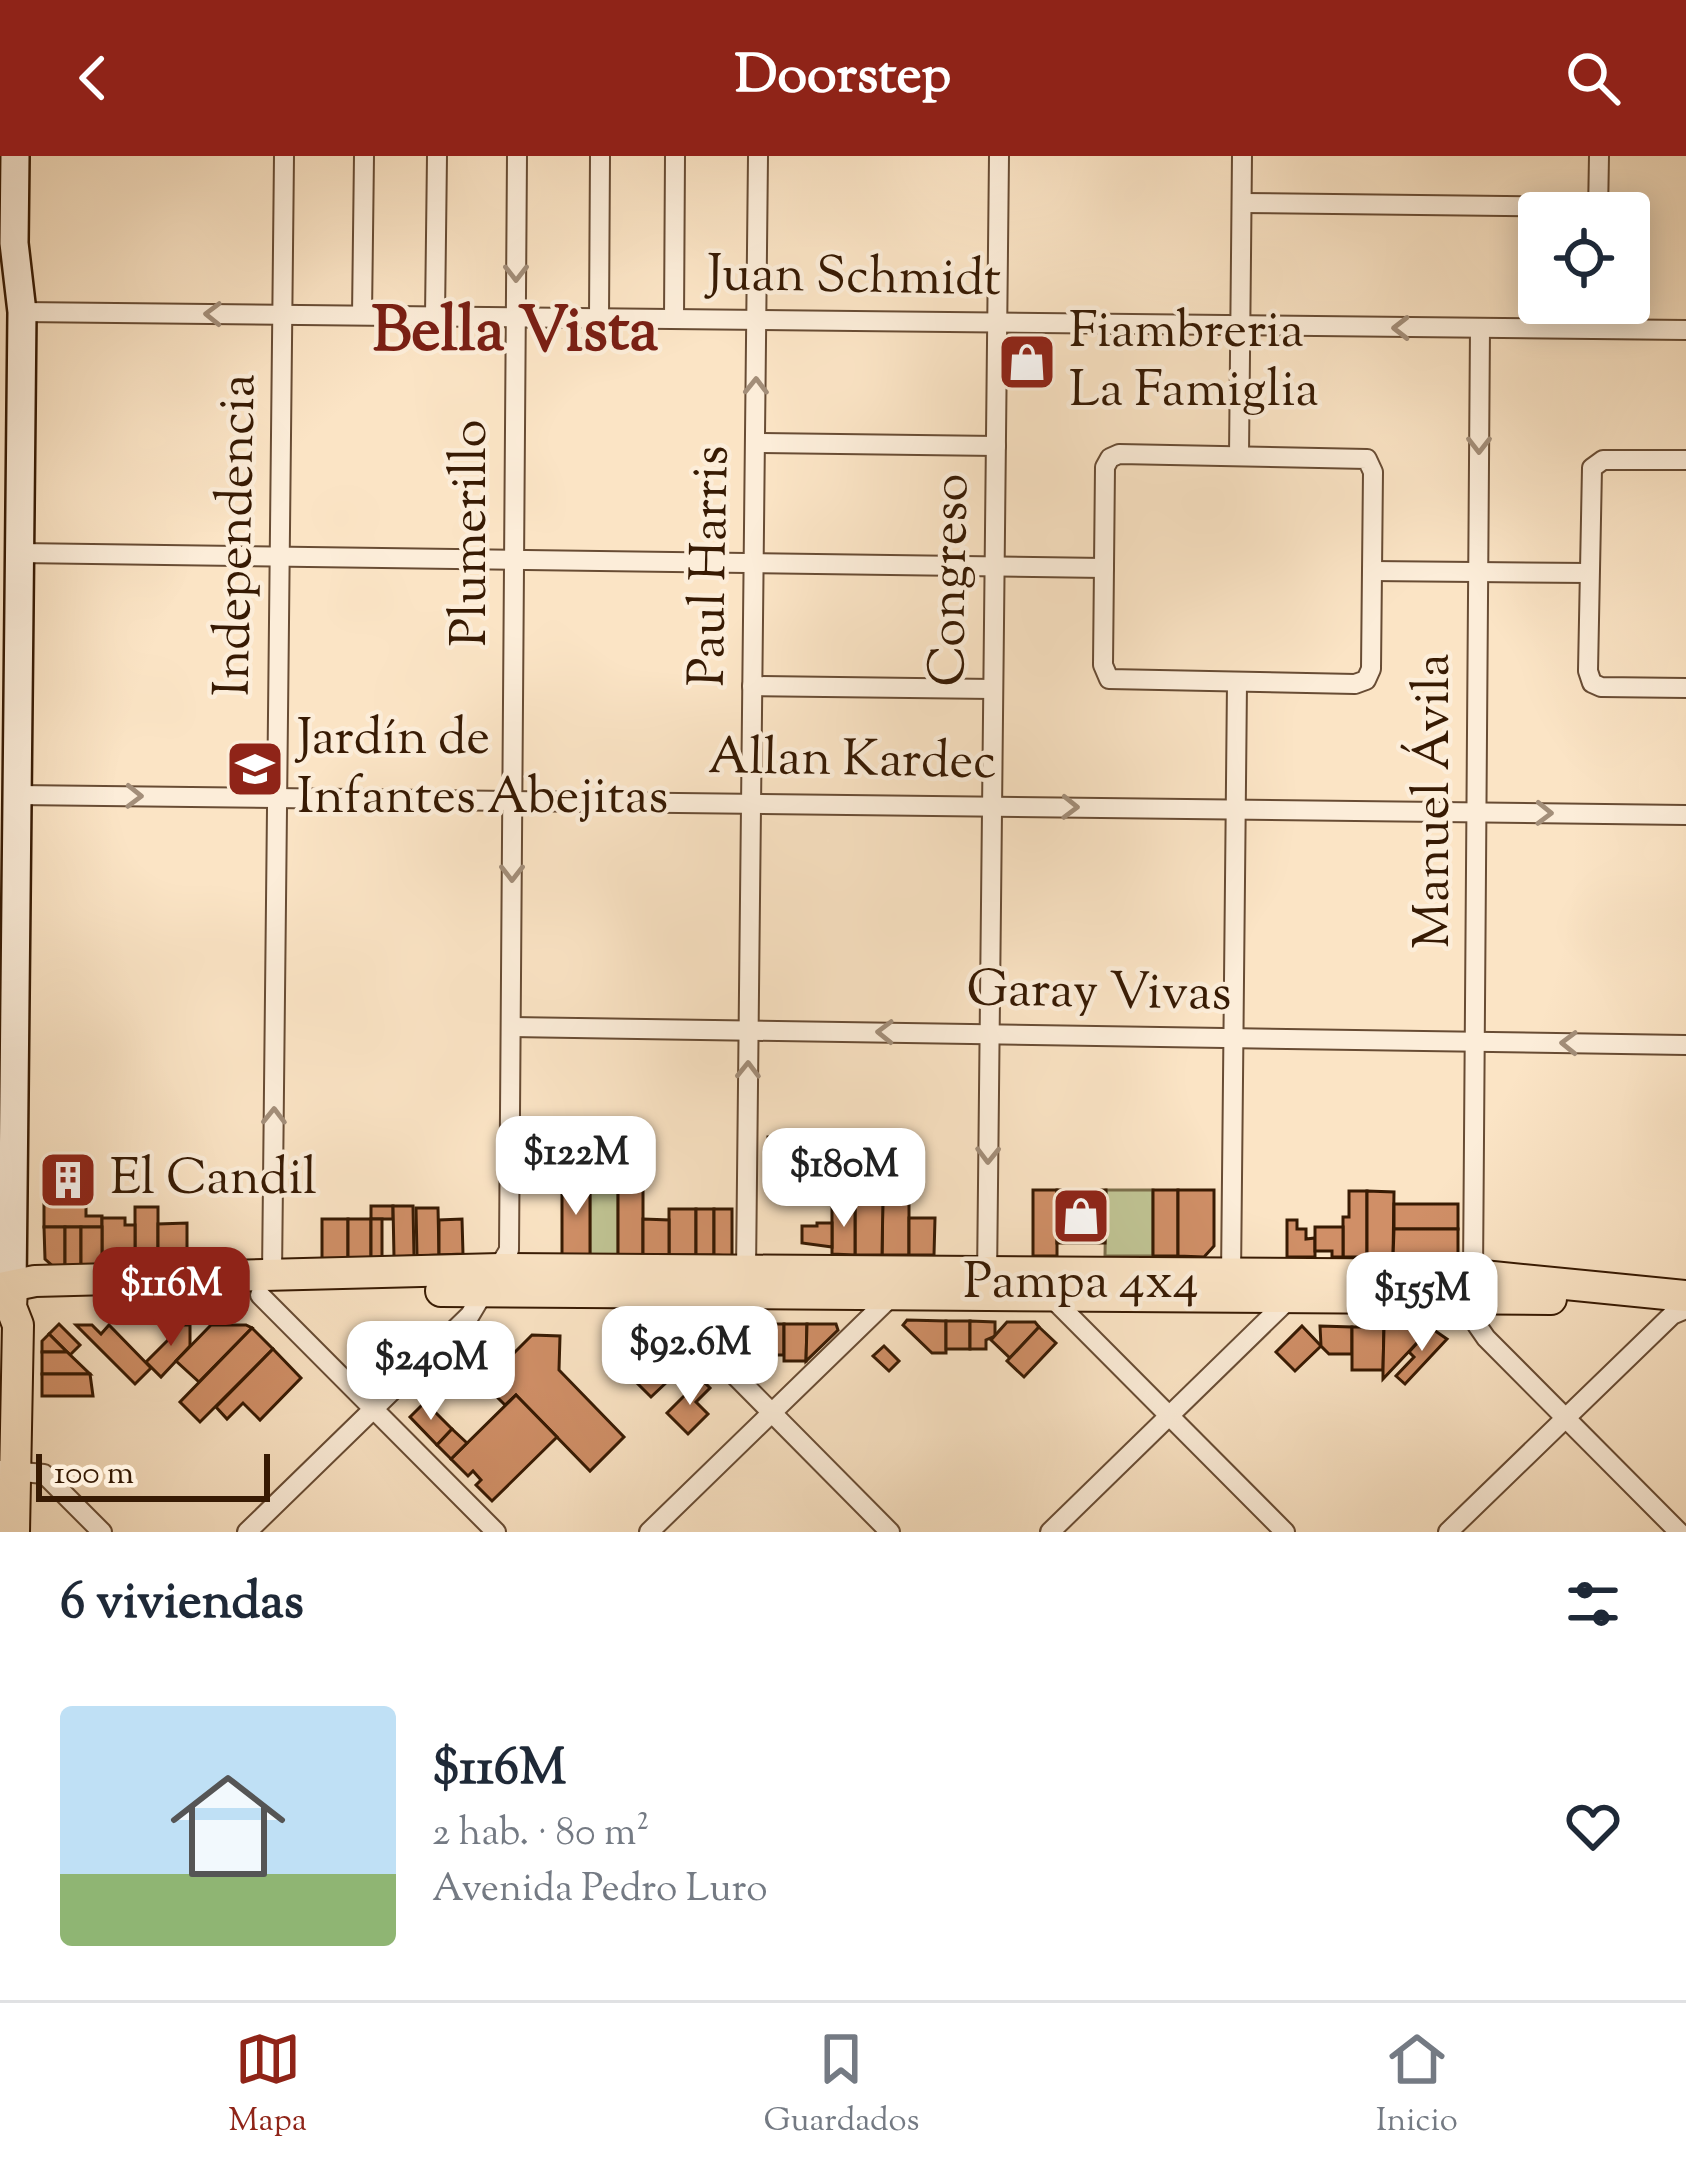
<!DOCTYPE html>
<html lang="es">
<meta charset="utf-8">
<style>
body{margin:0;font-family:"Sorts Mill Goudy",serif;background:#f2f2f3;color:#1f2937;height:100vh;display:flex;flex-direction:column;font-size:45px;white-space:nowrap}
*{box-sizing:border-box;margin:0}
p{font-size:39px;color:#747a83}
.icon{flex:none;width:66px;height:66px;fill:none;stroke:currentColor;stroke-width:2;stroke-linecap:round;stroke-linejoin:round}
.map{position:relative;height:1376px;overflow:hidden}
.side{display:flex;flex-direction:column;background:#fff;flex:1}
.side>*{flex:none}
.fabs{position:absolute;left:1518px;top:36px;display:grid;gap:24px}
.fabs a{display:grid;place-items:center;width:132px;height:132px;border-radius:12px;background:#fff;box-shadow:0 6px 30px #0003;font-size:60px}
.scale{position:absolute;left:36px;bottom:30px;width:234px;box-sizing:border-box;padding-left:12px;border:6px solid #371a03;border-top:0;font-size:33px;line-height:42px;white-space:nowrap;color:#371a03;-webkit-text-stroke:9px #fcedd9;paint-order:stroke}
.price{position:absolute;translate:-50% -102px;padding:0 27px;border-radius:24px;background:#fff;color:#222;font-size:39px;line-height:78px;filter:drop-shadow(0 3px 6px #0008)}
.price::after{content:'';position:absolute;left:50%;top:72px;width:36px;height:27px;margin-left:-18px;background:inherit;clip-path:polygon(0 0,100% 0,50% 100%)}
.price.active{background:#8f2418;color:#fff}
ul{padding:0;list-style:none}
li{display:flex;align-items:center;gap:36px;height:300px;padding:0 60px}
li span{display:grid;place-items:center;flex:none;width:336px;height:240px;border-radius:12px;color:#555}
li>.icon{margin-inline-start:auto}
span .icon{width:144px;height:144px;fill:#fffc;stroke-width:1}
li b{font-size:51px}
h2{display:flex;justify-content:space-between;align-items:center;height:144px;padding:0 60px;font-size:51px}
header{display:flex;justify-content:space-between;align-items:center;height:156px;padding:0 60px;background:#8f2418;color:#fff;font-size:54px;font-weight:700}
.tab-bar{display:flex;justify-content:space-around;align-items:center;height:168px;border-top:3px solid #e0e1e3;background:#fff;font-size:33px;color:#747a83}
.tab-bar a{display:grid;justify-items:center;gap:6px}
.tab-bar .active{color:#8f2418}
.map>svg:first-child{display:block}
</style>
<header><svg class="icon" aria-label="back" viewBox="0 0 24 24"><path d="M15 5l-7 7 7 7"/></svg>Doorstep<svg class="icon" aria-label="search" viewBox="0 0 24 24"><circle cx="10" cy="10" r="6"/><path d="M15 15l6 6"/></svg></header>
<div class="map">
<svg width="1686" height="1376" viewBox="0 0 1686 1376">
<rect width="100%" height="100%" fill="#fbe4c5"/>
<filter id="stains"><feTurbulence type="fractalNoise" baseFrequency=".00167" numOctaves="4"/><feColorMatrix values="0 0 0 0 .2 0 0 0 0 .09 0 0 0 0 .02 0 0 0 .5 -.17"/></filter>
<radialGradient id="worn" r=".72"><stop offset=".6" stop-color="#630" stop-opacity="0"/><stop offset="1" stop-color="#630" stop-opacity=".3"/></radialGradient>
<g fill="#c0c494" stroke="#7c6f4c" stroke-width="3">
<path d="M590,1026L618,1027V1099H590Z"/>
<path d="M1106,1034H1153V1100H1105Z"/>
</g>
<g fill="#d08f67" stroke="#371a03" stroke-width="3">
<path d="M768,981H799L812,995V1004H868V1029L768,1028Z"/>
<path d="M869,999H886V1029H868Z"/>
<path d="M49,1010H87V1037L49,1038Z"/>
<rect x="562" y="1026" width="28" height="73"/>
<rect x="618" y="1027" width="25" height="72"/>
<path d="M883,1029H909V1099H882Z"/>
<rect x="1033" y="1034" width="24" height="66"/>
<path d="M1057,1034H1106L1105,1087H1057Z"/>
<rect x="1153" y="1034" width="25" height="66"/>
<path d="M1178,1034H1214V1090L1204,1101L1178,1100Z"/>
<path d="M1349,1035H1367V1101H1343V1061H1349Z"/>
<path d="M1367,1035L1394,1036L1393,1102L1367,1101Z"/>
<path d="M44,1038H71V1044L86,1043V1060H102V1071H44Z"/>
<path d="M855,1041H883L882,1099H855Z"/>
<rect x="1394" y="1048" width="64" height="25"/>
<path d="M832,1049H855V1099L832,1098Z"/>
<rect x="371" y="1050" width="22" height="13"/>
<path d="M393,1050H413L414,1100L394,1101Z"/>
<rect x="135" y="1051" width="23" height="60"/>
<path d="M416,1052H438L439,1099L417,1100Z"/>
<rect x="669" y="1053" width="27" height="46"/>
<rect x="696" y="1053" width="18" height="46"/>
<path d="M714,1053H732V1100L714,1099Z"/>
<path d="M102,1062H125V1069H135V1111H102Z"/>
<path d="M909,1062H935L934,1099H909Z"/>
<rect x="322" y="1063" width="26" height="40"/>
<path d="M348,1063H371V1102L348,1103Z"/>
<path d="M371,1063H382V1101L371,1102Z"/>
<path d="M462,1063L463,1098L439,1099V1064Z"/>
<path d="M643,1063L669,1064V1099H643Z"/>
<path d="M1287,1064H1297V1073H1306V1083L1315,1082V1101H1287Z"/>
<path d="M187,1067V1111H158V1068Z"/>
<path d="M817,1067H832V1091L802,1087V1070H817Z"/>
<path d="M44,1071H65V1112H55L45,1103Z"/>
<rect x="65" y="1071" width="16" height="41"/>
<path d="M81,1071H102V1111L81,1112Z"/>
<path d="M1315,1071H1343V1101H1332V1095H1315Z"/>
<path d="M1394,1073H1458V1102H1393Z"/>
<path d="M907,1164L946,1165V1197H932L903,1169Z"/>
<rect x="946" y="1165" width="24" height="28"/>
<path d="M970,1165L995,1166V1180L986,1184V1193H970Z"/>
<path d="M1007,1166H1035L1039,1171L1010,1202L991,1184Z"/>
<path d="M59,1168L80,1189L70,1199L49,1178Z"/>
<path d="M720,1168H768V1185H727L715,1174Z"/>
<rect x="768" y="1168" width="16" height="31"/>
<path d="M784,1168H807L806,1205H784Z"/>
<path d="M807,1168H836L838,1174L806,1205Z"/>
<path d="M76,1169H92L101,1178L109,1169L151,1212L135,1228Z"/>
<path d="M168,1169H190V1190L161,1221L146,1206L168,1184Z"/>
<path d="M211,1169H246L252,1172L199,1226L176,1205Z"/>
<path d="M610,1169H646L650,1172L628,1194L624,1189L610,1203Z"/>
<path d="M1302,1170L1321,1190L1295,1215L1276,1196Z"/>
<path d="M1320,1170L1352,1171V1198H1329L1321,1190Z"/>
<path d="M1039,1171L1056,1187L1024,1221L1007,1205Z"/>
<path d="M1352,1171H1384L1383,1214H1352Z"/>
<path d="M1384,1171L1431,1172L1383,1223V1214Z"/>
<path d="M252,1172L273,1193L200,1266L180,1246Z"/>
<path d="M650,1172L669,1191L643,1218L630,1205L635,1200L628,1194Z"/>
<path d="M1431,1172L1447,1183L1405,1228L1396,1220L1414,1201L1409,1196Z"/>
<path d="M49,1178L67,1196H42V1185Z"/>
<path d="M532,1179L560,1180L559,1214L624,1281L590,1315L516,1239L505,1249L488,1232L493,1227L489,1222Z"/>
<path d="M727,1185H768V1192H756L752,1211Z"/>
<path d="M884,1190L899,1205L889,1215L873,1200Z"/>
<path d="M669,1191L686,1208L651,1241L635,1225Z"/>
<path d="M273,1193L301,1222L260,1264L243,1247L227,1263L216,1251Z"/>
<path d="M42,1196H67L90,1218H42Z"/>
<path d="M42,1218H90L93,1240H42Z"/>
<path d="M701,1223L710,1232L696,1246L708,1258L688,1278L667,1257Z"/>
<path d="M516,1239L557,1281L492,1345L476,1329L481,1324L473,1315L468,1320L451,1303Z"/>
<path d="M425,1246L452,1273L437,1289L410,1261Z"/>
<path d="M452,1273L467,1287L451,1303L437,1289Z"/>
</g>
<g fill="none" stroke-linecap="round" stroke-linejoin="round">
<defs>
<g id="minor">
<path d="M1242,47L1598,51"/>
<path d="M1598,57L1599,0"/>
<path d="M22,156L1686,174"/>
<path d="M362,159L364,0"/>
<path d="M435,160L437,0"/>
<path d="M599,162L600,0"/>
<path d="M674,163L675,0"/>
<path d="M1597,173V147"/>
<path d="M755,287L996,290"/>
<path d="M1119,298L1367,303L1373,316L1371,513L1366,524L1355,528L1109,523L1103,509L1105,311L1110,302Z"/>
<path d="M1239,299L1242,0"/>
<path d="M1686,304H1603L1592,312L1588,515L1592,527L1601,531L1686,532"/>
<path d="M19,397L1104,412"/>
<path d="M1372,415L1589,417"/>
<path d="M752,530L993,533"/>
<path d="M17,639L1686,659"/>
<path d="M511,871L1686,889"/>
<path d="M737,1117L746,1115L758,0"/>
<path d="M272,1119L284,0"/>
<path d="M1473,1119L1480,172"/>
<path d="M1231,1122L1237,527"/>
<path d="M987,1123L999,0"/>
<path d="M683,1136L672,1148L678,1162L890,1376"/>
<path d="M1048,1138L1285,1376"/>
<path d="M260,1139L496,1376"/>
<path d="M1473,1141L1477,1169L1486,1182L1679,1376"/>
<path d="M0,1314L44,1318L102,1376"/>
<path d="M247,1376L470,1159L509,1094L517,0"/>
<path d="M649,1376L895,1137"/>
<path d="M1050,1376L1290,1142"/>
<path d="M1448,1376L1672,1159L1686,1153"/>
</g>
<path id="secondary" d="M12,1133L22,156L14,87L15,0"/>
<g id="primary">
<path d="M0,1132L35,1125L500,1113L1473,1119L1686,1140"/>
<path d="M12,1133L11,1151L18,1169L14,1376"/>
<path d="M441,1135L1551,1143"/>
</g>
</defs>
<use href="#minor" stroke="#684c34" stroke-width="22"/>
<use href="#secondary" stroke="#371a03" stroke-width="32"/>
<use href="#primary" stroke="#371a03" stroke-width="34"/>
<use href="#minor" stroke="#fcedd9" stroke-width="18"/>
<use href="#secondary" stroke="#fcedd9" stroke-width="27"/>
<use href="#primary" stroke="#fbe4c5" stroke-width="30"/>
</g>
<defs><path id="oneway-chevron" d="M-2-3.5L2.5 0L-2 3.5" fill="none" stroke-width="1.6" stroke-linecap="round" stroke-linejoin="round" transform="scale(3)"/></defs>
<g stroke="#a38e79">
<use href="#oneway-chevron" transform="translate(516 117) rotate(90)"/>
<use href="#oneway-chevron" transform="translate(213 158) rotate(-179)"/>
<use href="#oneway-chevron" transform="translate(1401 172) rotate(-180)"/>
<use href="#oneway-chevron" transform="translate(756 230) rotate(-89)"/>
<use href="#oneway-chevron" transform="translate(1479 289) rotate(90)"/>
<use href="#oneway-chevron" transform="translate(134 640) rotate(1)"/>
<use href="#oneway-chevron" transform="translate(1070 651) rotate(1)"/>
<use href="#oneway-chevron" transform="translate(1544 657) rotate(1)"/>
<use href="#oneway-chevron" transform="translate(512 717) rotate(90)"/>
<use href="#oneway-chevron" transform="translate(885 876) rotate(-179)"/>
<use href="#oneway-chevron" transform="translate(1569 887) rotate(-179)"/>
<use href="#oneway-chevron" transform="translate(748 914) rotate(-89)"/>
<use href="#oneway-chevron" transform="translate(274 960) rotate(-89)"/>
<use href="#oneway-chevron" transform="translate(988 999) rotate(91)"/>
</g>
<defs>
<symbol id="shop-square" viewBox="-11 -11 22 22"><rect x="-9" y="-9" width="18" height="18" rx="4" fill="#8f2418" stroke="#fcedd9"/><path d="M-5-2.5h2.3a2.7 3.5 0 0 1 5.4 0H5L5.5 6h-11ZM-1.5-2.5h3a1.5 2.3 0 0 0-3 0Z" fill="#fff"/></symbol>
<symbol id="school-square" viewBox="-11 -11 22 22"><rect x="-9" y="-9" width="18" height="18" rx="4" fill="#8f2418" stroke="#fcedd9"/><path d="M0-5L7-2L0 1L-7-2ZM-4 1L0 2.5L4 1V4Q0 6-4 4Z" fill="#fff"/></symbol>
<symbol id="building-square" viewBox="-11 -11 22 22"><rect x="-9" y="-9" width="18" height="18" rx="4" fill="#8f2418" stroke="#fcedd9"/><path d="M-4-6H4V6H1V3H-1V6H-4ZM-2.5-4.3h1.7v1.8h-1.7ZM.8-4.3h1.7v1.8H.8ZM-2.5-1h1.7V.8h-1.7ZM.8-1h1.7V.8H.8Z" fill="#fff"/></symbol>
</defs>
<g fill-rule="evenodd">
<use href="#shop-square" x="994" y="173" width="66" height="66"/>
<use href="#school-square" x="222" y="580" width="66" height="66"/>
<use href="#building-square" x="35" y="991" width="66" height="66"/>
<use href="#shop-square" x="1048" y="1027" width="66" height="66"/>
</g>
<g text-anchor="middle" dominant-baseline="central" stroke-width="9" stroke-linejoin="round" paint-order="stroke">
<g font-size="51" fill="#371a03" stroke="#fcedd9">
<text transform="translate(854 123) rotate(1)">Juan Schmidt</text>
<text transform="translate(472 377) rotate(-90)">Plumerillo</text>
<text transform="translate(238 379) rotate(-89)">Independencia</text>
<text transform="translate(712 410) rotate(-89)">Paul Harris</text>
<text transform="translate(952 424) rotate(-89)">Congreso</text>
<text transform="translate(852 606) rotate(1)">Allan Kardec</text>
<text transform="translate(1435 645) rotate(-90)">Manuel Ávila</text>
<text transform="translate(1099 838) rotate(1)">Garay Vivas</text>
</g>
<g font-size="51" fill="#371a03" stroke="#fcedd9" text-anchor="start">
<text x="1069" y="177">Fiambreria<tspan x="1069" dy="59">La Famiglia</tspan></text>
<text x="297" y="584">Jardín de<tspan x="297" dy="59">Infantes Abejitas</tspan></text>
<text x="110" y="1024">El Candil</text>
<text x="1081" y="1128" text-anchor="middle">Pampa 4x4</text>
</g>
<g font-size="63" font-weight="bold" fill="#7a1f14" stroke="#fcedd9">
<text x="515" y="178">Bella Vista</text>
</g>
</g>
<rect width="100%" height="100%" filter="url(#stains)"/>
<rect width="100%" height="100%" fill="url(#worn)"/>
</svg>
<div class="fabs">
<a><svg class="icon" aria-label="locate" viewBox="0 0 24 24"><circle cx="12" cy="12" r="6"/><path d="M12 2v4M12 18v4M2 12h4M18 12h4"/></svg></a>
</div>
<div class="scale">100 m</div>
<b class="price" style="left:576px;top:1062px">$122M</b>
<b class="price" style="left:844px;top:1074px">$180M</b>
<b class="price active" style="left:171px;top:1193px">$116M</b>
<b class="price" style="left:1422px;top:1198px">$155M</b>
<b class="price" style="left:690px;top:1252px">$92.6M</b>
<b class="price" style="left:431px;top:1267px">$240M</b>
</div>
<section class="side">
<h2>6 viviendas<svg class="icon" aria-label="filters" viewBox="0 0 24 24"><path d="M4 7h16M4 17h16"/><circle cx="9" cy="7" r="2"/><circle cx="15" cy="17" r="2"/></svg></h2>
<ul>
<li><span style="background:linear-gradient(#bfe0f5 70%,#8fb573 0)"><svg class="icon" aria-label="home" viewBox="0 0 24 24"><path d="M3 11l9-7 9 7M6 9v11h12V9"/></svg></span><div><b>$116M</b><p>2 hab. · 80 m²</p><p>Avenida Pedro Luro</p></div><svg class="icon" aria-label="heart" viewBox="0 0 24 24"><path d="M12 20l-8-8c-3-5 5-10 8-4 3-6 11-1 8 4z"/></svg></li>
</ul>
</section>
<nav class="tab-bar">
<a class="active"><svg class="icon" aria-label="map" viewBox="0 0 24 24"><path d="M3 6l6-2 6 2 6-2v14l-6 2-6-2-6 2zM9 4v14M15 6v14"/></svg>Mapa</a>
<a><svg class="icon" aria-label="saved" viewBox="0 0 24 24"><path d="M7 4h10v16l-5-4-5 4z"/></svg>Guardados</a>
<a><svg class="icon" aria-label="home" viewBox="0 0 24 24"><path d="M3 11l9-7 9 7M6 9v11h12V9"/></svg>Inicio</a>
</nav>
